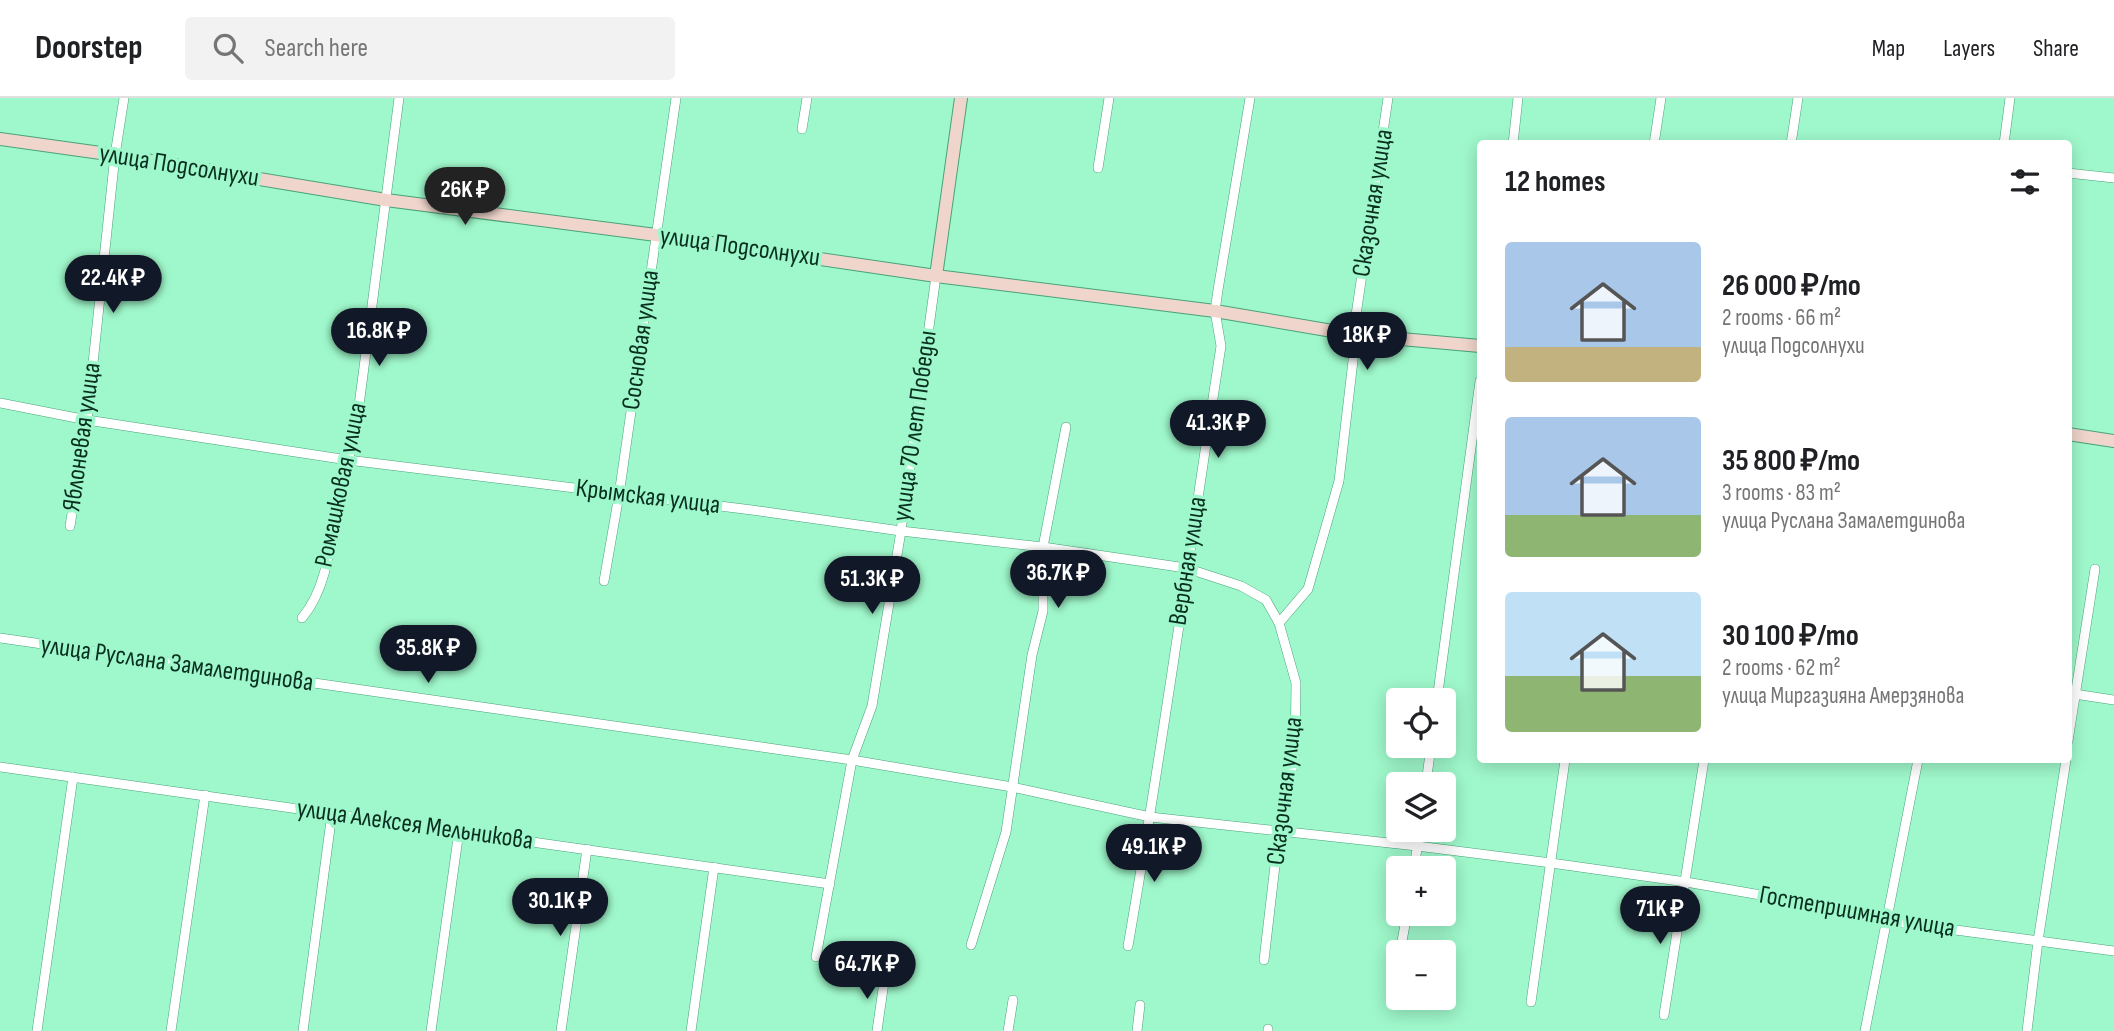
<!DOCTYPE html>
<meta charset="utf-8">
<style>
body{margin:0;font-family:"Sofia Sans Condensed",sans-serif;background:#f2f2f2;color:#202124;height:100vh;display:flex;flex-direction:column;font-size:26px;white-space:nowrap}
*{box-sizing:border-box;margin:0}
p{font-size:23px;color:#757577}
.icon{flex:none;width:38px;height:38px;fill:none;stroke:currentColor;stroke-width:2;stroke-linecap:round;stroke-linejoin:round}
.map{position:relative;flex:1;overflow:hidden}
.details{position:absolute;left:1477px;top:42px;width:595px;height:623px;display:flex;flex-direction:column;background:#fff;border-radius:7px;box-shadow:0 4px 18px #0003}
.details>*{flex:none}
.fabs{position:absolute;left:1386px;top:590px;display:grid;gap:14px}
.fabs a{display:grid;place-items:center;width:70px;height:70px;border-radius:7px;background:#fff;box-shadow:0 4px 18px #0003;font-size:35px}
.price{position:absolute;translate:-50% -60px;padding:0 16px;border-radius:24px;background:#111827;color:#fff;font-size:23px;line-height:46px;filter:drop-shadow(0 2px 4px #0008)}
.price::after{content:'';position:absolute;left:50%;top:42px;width:21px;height:16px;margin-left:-10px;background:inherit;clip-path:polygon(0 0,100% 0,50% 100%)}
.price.active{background:#222;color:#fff}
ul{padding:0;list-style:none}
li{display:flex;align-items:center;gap:21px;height:175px;padding:0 28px}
li span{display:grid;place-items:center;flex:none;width:196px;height:140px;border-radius:7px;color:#555}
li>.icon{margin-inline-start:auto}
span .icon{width:84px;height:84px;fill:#fffc;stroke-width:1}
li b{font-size:30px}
h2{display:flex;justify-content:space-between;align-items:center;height:84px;padding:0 28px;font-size:30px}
header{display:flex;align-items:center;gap:42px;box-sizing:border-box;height:98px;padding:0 35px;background:#fff;border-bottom:2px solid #e0e0e0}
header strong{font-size:33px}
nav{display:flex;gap:38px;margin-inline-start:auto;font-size:24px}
.search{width:490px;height:63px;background:#f2f2f2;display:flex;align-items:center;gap:18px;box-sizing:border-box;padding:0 24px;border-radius:7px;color:#757577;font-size:26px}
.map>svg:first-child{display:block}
</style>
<header>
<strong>Doorstep</strong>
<div class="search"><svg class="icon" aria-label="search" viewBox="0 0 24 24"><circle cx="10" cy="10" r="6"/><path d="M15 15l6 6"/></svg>Search here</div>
<nav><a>Map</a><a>Layers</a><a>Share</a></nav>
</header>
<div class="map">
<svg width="2114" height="933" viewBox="0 0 2114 933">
<rect width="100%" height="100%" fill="#9ff8cb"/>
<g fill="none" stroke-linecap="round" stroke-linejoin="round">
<defs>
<g id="street">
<path d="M802,31L807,0"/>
<path d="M1513,46L1518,0"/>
<path d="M1654,46L1661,0"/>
<path d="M1791,46L1798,0"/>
<path d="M2004,46L2010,0"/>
<path d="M1098,70L1109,0"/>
<path d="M2068,75L2114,80"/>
<path d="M0,305L87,322L348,362L752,412L901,433L1043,449L1186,470L1241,488L1266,502L1279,525L1296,585L1295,658L1279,733L1264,862"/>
<path d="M70,428L87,322L115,57L124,0"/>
<path d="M604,483L619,397L676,0"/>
<path d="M302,520C333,483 330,428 340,383C343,370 349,358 354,346L399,0"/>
<path d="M1279,525L1308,491L1339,383L1356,237V217L1388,0"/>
<path d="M0,540L852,662L1012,689L1150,719L1417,748L1551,765L1686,784L1789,802L1880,822L2114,853"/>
<path d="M2068,595L2114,602"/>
<path d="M1437,602L1480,283"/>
<path d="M2068,643L2095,471"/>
<path d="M0,669L830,786"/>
<path d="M1426,686L1431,648"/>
<path d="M1414,770L1420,732"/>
<path d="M971,847L1006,734L1032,557L1043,513V449L1066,329"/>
<path d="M1128,848C1163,648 1190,448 1221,248L1215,213L1218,192L1250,0"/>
<path d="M1400,854L1407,816"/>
<path d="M816,859L852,662L872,608L901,433L936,178"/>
<path d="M1398,870V868"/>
<path d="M1531,904L1565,662"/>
<path d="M1664,917L1704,662"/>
<path d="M37,933L73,679"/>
<path d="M171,933L205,697"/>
<path d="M303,933L332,715"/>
<path d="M431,933L459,733"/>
<path d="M561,933L587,751"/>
<path d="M691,933L714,769"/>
<path d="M877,933L885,877"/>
<path d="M1008,933L1013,902"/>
<path d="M1137,933L1140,907"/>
<path d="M1268,933V931"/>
<path d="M1865,933L1918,662"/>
<path d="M2027,933L2038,843L2066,662"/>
</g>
<g id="secondary">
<path d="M0,41L115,57L386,102L656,137L936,178L1215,213L1356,237L1480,248"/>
<path d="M936,178L961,0"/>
<path d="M2068,336L2114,343"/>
</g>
</defs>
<use href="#street" stroke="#49a279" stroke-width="10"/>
<use href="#secondary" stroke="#49a279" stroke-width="14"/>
<use href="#street" stroke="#fff" stroke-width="9"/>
<use href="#secondary" stroke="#efd5cb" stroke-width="12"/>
</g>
<g text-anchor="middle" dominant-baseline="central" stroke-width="7" stroke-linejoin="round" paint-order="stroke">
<g font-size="26" fill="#082f1f" stroke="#9ff8cb">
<text transform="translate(179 68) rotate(9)">улица Подсолнухи</text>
<text transform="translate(1373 105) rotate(-81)">Сказочная улица</text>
<text transform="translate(740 149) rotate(8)">улица Подсолнухи</text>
<text transform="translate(641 242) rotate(-82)">Сосновая улица</text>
<text transform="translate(915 328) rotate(-82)">улица 70 лет Победы</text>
<text transform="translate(82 339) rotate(-82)">Яблоневая улица</text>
<text transform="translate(341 387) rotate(-78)">Ромашковая улица</text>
<text transform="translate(648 399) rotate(7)">Крымская улица</text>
<text transform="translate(1188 463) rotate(-81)">Вербная улица</text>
<text transform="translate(177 566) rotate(8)">улица Руслана Замалетдинова</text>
<text transform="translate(1285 693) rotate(-83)">Сказочная улица</text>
<text transform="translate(415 727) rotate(8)">улица Алексея Мельникова</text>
<text transform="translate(1857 814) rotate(10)">Гостеприимная улица</text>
</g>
</g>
</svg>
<div class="fabs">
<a><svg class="icon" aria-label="locate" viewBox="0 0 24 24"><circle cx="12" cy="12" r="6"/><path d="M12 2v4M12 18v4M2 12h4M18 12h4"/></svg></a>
<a><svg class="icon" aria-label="layers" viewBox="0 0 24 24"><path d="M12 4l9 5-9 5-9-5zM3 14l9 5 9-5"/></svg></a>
<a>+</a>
<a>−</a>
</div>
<b class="price active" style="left:465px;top:129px">26K ₽</b>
<b class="price" style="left:113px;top:217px">22.4K ₽</b>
<b class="price" style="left:379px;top:270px">16.8K ₽</b>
<b class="price" style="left:1367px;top:274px">18K ₽</b>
<b class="price" style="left:1218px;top:362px">41.3K ₽</b>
<b class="price" style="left:1058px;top:512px">36.7K ₽</b>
<b class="price" style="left:872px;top:518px">51.3K ₽</b>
<b class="price" style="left:428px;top:587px">35.8K ₽</b>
<b class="price" style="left:1154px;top:786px">49.1K ₽</b>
<b class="price" style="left:560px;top:840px">30.1K ₽</b>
<b class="price" style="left:1660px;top:848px">71K ₽</b>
<b class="price" style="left:867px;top:903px">64.7K ₽</b>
<section class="details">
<h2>12 homes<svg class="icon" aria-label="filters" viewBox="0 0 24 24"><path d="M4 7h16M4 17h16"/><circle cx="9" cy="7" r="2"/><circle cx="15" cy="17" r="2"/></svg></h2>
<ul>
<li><span style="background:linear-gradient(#a9c7e8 75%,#c2b280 0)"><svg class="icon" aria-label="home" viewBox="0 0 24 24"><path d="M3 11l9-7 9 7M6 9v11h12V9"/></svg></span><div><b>26 000 ₽/mo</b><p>2 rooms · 66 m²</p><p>улица Подсолнухи</p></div></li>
<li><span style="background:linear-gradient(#a9c7e8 70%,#8fb573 0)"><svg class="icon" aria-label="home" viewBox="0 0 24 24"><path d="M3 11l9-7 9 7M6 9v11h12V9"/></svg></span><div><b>35 800 ₽/mo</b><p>3 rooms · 83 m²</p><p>улица Руслана Замалетдинова</p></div></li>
<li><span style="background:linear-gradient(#bfe0f5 60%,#8fb573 0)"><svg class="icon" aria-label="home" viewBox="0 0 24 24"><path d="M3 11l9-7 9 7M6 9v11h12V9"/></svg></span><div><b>30 100 ₽/mo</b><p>2 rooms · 62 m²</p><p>улица Миргазияна Амерзянова</p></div></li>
</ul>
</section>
</div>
